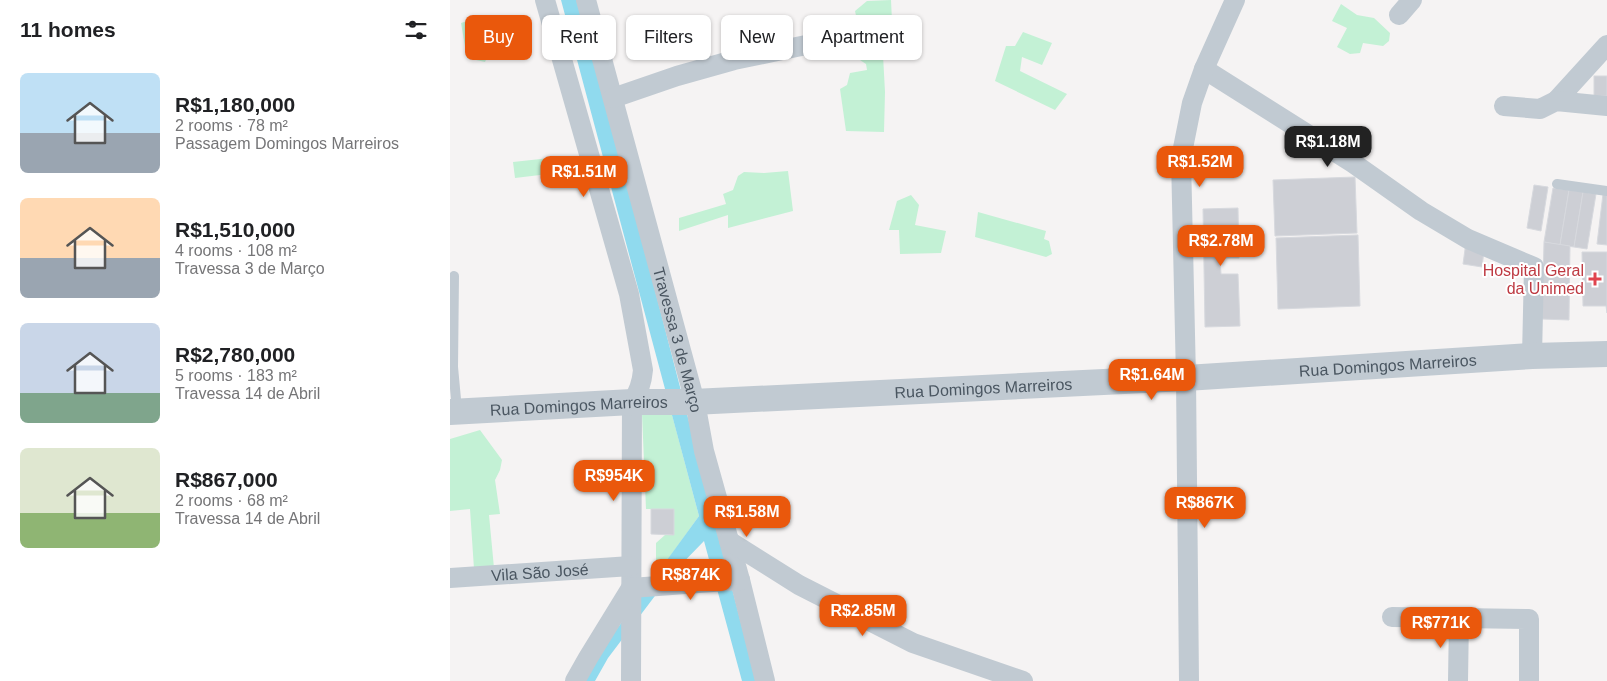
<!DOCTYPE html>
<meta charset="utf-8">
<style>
body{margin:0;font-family:Helvetica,sans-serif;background:#f6f6f6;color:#202124;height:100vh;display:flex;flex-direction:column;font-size:19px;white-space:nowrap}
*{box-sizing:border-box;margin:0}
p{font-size:16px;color:#757577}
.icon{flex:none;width:28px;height:28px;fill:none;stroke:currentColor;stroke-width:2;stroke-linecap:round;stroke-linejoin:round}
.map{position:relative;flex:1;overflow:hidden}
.drawer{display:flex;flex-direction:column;background:#fff;width:450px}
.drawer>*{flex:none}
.top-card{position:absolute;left:15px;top:15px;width:475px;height:45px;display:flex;gap:10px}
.price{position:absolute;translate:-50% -42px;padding:0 11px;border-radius:10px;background:#ea580c;color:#fff;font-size:16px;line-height:32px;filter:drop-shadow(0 1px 2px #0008)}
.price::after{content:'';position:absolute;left:50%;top:30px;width:15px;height:11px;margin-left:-8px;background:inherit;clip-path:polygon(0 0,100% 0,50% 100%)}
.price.selected{background:#222;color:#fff}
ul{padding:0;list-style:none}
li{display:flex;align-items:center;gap:15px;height:125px;padding:0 20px}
li span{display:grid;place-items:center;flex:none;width:140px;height:100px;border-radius:8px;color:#555}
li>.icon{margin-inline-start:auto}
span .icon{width:60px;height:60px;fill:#fffc;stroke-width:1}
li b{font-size:21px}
h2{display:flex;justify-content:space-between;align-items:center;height:60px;padding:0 20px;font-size:21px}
.pill{padding:0 18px;border-radius:8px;background:#fff;box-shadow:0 1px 4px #0004;font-size:18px;line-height:45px}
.pill.selected{background:#ea580c;color:#fff}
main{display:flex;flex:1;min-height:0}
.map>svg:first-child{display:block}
</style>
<main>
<section class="drawer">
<h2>11 homes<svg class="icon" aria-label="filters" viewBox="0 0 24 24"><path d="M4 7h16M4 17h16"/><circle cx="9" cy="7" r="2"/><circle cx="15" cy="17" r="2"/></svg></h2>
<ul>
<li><span style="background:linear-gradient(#bfe0f5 60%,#9aa5b1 0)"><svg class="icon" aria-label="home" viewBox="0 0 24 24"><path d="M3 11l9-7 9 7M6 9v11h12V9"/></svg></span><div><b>R$1,180,000</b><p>2 rooms · 78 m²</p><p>Passagem Domingos Marreiros</p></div></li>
<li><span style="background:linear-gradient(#ffd9b3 60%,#9aa5b1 0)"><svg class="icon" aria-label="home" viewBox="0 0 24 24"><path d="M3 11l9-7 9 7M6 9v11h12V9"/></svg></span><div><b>R$1,510,000</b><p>4 rooms · 108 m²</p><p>Travessa 3 de Março</p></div></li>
<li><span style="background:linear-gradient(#c9d6e8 70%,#7fa58c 0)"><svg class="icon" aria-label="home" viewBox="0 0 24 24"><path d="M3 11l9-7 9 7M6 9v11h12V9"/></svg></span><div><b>R$2,780,000</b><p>5 rooms · 183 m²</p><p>Travessa 14 de Abril</p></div></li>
<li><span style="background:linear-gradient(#dfe7d0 65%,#8fb573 0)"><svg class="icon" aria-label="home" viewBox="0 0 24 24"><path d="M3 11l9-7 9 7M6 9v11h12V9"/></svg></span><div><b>R$867,000</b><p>2 rooms · 68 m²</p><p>Travessa 14 de Abril</p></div></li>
</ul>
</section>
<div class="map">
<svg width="1157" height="681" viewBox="0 0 1157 681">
<rect width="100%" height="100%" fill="#f5f3f3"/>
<g fill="#c3f1d5">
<path d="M441,0L442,21L434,37L442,52L433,55L435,92L434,132L396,131L390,89L397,85L400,73L417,70L416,64L410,60L411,38L405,11L417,1Z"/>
<path d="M891,4L907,15L924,18L940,33L939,41L933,46L913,43L910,53L900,54L887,47L897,28L882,21Z"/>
<path d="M23,19L46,36L35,62L17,58L11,23Z"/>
<path d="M573,32L602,43L592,65L572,57L570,71L617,94L605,110L545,81L556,46H565Z"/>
<path d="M109,157L115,172L65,178L63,162Z"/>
<path d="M338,171L343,211L278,228V215L229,231V218L276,204L273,194L283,190L288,176L294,172L314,173Z"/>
<path d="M461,195L469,205L465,225L496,231L491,253L450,254L449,230H439L447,201Z"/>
<path d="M528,212L596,231L594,239L599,241L602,254L596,257L525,237Z"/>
<path d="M221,411L249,516L206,576V543L215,535H224V509H196L192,414Z"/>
<path d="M30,430L52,460L50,470L45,480L50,514L39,515L44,568L24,569L20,509L0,511V439Z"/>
</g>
<path fill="#90daee" d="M111,0H130L306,681H292L254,541L220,576L158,658L145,681H131L161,637L249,516Z"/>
<g fill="#cdcfd5" stroke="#d7d9de">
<rect x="1144" y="76" width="13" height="20"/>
<path d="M905,177L907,233L825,236L823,180Z"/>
<path d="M1084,185L1098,187L1091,231L1077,228Z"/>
<path d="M1103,188L1119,190L1110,245L1094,242Z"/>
<path d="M1119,190L1133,192L1124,247L1110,245Z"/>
<path d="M1133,192L1146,194L1137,249L1124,247Z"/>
<path d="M1153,194H1157V245L1147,244Z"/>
<path d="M788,208L789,258H770L771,274H788L790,326L755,327L753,209Z"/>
<path d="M908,235L910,306L828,309L826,238Z"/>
<path d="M1016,242L1034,251L1032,267L1013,264Z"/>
<path d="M1094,242L1120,246L1119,320L1092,319Z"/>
<path d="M1132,252H1157V313L1156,306H1133Z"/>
<path d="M201,509H224V535L201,534Z"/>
</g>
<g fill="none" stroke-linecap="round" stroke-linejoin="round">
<g stroke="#c1cad2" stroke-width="10">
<path d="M1107,184L1157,191"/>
<path d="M4,276L3,367L7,410"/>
</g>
<g stroke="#c1cad2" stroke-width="20">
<path d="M95,0L179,294L193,370C192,382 189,392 182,402L181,681"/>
<path id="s1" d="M136,0L245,402L254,451L290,580L315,681"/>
<path d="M949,15L962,0"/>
<path d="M754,69L903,163L971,211L1018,239L1084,267L1082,356"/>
<path d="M163,98L227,76L284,60L356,45"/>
<path d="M1106,101L1157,45"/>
<path d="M1054,106L1090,109L1106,101L1157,106"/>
<path d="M279,541L349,585L463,643L573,681"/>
<path id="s2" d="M0,578L181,566"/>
<path d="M942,617L1079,619V681"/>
<path d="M125,681L138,658L181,588L290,580"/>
<path d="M739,681L736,378L731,158L742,103L754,69L785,0"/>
<path d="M1008,681L1009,618"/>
</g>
<path stroke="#c1cad2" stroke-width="26" id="s3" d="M0,412L182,402H243L736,378L1082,356L1157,354"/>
</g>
<path fill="#e0444e" stroke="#fff" stroke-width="2" d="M1142.5 271.5h5v5h5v5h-5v5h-5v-5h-5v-5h5z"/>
<g text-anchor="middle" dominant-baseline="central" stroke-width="4" stroke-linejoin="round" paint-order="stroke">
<g font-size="16" fill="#be3a42" stroke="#fff" text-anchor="end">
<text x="1134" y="270">Hospital Geral<tspan x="1134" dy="18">da Unimed</tspan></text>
</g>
<g font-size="16" fill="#4a5661" stroke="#fff">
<text stroke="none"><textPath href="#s1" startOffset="352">Travessa 3 de Março</textPath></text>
<text stroke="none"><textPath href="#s3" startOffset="939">Rua Domingos Marreiros</textPath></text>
<text stroke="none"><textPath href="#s3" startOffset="534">Rua Domingos Marreiros</textPath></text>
<text stroke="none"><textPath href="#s3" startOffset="129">Rua Domingos Marreiros</textPath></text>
<text stroke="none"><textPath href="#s2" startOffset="90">Vila São José</textPath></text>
</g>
</g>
</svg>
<b class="price selected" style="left:878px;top:168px">R$1.18M</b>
<b class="price" style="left:750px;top:188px">R$1.52M</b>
<b class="price" style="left:134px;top:198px">R$1.51M</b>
<b class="price" style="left:771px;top:267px">R$2.78M</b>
<b class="price" style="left:702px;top:401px">R$1.64M</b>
<b class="price" style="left:164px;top:502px">R$954K</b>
<b class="price" style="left:755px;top:529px">R$867K</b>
<b class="price" style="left:297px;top:538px">R$1.58M</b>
<b class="price" style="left:241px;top:601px">R$874K</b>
<b class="price" style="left:413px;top:637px">R$2.85M</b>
<b class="price" style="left:991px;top:649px">R$771K</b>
<div class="top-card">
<a class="pill selected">Buy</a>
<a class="pill">Rent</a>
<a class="pill">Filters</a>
<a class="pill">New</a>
<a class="pill">Apartment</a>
</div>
</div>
</main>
